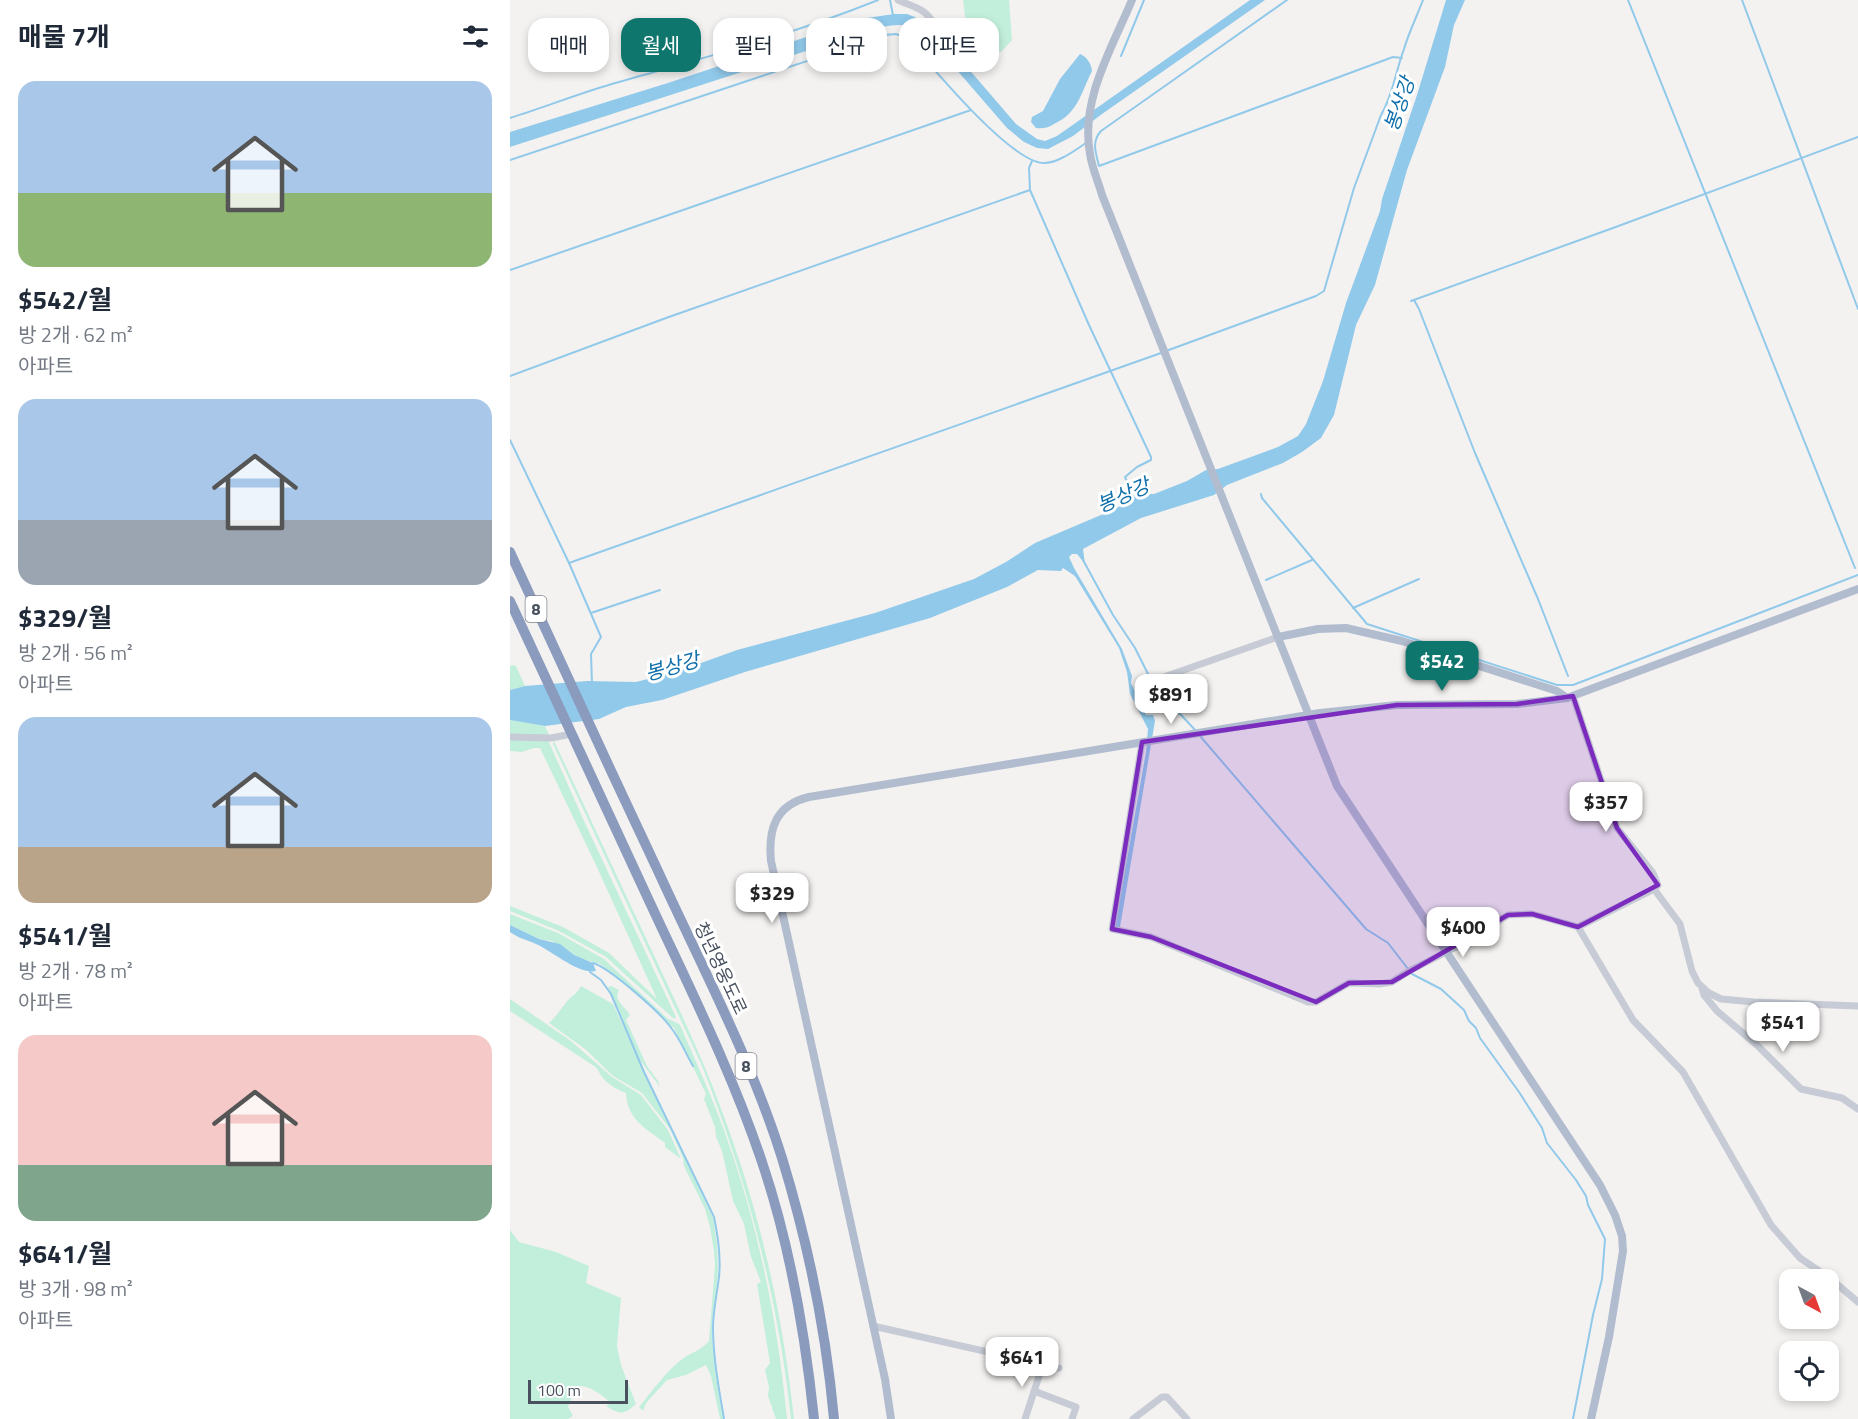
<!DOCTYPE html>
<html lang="ko">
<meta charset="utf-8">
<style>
body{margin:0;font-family:"Titillium Web","Noto Sans KR",sans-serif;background:#f2f2f3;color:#1f2937;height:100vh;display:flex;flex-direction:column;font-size:22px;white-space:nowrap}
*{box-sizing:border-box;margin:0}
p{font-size:20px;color:#747a83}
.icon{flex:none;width:33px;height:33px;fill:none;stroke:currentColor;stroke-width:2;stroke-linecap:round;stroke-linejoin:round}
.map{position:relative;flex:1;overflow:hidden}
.panel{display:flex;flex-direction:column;background:#fff;width:510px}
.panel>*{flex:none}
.banner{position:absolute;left:18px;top:18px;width:570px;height:54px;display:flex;gap:12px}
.needle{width:39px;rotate:139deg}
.tools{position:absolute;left:1269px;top:1269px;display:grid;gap:12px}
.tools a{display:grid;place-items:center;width:60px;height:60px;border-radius:12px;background:#fff;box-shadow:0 3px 9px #0003;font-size:30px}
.scale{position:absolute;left:18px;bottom:15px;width:100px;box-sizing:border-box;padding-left:6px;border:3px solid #49515f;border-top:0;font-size:16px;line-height:21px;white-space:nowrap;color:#49515f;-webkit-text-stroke:4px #fff;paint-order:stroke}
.price{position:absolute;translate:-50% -51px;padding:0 14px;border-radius:12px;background:#fff;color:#222;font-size:20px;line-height:39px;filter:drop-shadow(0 2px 3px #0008)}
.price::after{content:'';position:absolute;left:50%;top:36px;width:18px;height:14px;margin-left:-9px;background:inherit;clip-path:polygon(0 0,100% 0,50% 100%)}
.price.active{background:#0f766e;color:#fff}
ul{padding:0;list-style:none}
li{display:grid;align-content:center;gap:12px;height:318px;padding:0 18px}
li span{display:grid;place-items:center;height:186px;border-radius:18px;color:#555}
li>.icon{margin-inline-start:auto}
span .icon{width:108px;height:108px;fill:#fffc;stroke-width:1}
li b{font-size:26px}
h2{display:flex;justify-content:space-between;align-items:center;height:72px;padding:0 18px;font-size:26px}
.chip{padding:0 21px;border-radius:18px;background:#fff;box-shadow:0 3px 9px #0003;font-size:21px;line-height:54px}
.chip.active{background:#0f766e;color:#fff}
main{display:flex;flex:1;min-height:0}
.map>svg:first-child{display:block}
</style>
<main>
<section class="panel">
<h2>매물 7개<svg class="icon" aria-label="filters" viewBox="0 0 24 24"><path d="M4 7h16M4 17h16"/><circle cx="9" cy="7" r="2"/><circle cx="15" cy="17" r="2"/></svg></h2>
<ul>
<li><span style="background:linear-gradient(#a9c7e8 60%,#8fb573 0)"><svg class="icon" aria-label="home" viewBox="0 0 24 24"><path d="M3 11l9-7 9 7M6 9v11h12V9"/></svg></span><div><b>$542/월</b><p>방 2개 · 62 m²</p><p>아파트</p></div></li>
<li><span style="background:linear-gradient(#a9c7e8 65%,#9aa5b1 0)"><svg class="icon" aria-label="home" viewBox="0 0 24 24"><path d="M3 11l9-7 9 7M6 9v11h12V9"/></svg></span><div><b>$329/월</b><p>방 2개 · 56 m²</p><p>아파트</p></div></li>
<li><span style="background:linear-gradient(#a9c7e8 70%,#b9a48a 0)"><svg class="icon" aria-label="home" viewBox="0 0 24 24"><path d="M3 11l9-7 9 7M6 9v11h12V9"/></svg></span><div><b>$541/월</b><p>방 2개 · 78 m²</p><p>아파트</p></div></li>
<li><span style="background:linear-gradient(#f6c9c9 70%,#7fa58c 0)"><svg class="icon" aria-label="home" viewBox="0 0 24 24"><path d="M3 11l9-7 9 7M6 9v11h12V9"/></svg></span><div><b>$641/월</b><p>방 3개 · 98 m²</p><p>아파트</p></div></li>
</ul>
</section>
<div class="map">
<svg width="1348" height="1419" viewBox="0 0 1348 1419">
<rect width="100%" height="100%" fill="#f4f2f1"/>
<g fill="#c2efdb">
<path d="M453,0H499L502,40L491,52L473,49L456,24Z"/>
<path d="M3,665L6,666L15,686L0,690V666Z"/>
<path d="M0,720L35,726L39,735L0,736Z"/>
<path d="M0,738L38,740L75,823L166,1017L164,1019L96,957L49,931L0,911V906L53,927L99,953L147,999L85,863L30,748H24L12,752L0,751Z"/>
<path d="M44,741C77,811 109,881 142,951C167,1005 193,1058 213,1114C250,1212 273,1315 284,1419H281C268,1297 237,1180 192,1066L43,744Z"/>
<path d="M0,914L48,933L94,959L157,1018L169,1024L171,1027C186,1062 202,1097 215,1133C248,1225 268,1322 277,1419H266L258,1396L259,1387L255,1370L260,1363L248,1290L247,1284L251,1282L241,1257L234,1224L223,1201L212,1151L206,1137L205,1127L194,1099L196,1094L164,1028L114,982L90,964L69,958L42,941L29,939L0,925Z"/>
<path d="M71,986L103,1004L203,1218C206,1234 208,1251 208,1268C208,1288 202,1308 202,1328C202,1358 208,1389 213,1419H210L201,1376L196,1365L176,1375L157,1380L136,1403L133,1411L129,1407C143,1390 154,1374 171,1360C181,1352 189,1352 199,1341L205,1265L204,1251L200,1227L195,1209L174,1166L173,1158L160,1129L132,1093L103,1076L75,1049L39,1023C46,1017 49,1011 55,1004C61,995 66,996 71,986Z"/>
<path d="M101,986L109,990C103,1001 115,1006 120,1015L116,1020L137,1066L148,1081L150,1087L130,1060L98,987Z"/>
<path d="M0,999L61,1041L102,1077L131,1095L158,1130L171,1159L155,1147V1143C137,1129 117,1120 116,1093C103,1088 92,1081 87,1068L0,1011Z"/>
<path d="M0,1230L9,1242L46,1252L79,1266L76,1283L111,1298L107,1346L111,1365L126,1404C114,1415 110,1415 96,1406L101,1403C93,1396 81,1386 70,1386L64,1392L58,1407L63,1416L58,1419H0Z"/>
</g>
<g fill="#91c9ea">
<path d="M740,0H755L592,114L563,136L538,149L527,148L514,142L497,128L426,46V43C405,24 395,22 367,28L0,147V132L161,82L350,19L384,14H397L405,17L438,45L506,124L527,139L535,141L547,136Z"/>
<path d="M936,0H955L944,25L935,67L897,170L865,285L846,325L824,415L811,438L792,452L773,463L717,485L704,495L631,518L573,549L575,564L567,554H562L559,557L564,568L612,649L622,676L621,683L636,715H643L645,721L610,927H605L636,752L638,729L620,694L617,672L609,648L565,576L553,568L551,571L528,570L497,587L420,618L235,672L152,700L116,707L89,719L35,726L0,720V690L15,686L77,681L126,682L169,671L227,650L365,613L464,579L496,562L525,543L605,509L630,494H644L677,481L696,470L708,469L768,447L788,436L796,424L813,381L836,303L870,211L872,199L907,95Z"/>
<path d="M570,54C577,57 581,63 582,71C571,93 568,113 544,124C538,128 533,129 526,128L521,122L522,117L533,111L550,79Z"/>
<path d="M0,925L29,939L50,944L64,955L83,963L86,971C69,975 42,951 26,944C17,940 8,938 0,932Z"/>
</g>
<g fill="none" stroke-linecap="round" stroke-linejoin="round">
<g stroke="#91c9ea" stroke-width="2">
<path d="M380,0L383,15"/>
<path d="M777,0L591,131C581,142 586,153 589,166L883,57L892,58"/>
<path d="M1118,0L1345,568"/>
<path d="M1232,0L1348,309"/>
<path d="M611,56L634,0"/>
<path d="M0,118C36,107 72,92 109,82C196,57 284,34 368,0"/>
<path d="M0,160L375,35L386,34L398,39C421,66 501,163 534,163C548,163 564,151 576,143"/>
<path d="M522,161L519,168L520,190L579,325L641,457V460L627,467L615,477L625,500"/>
<path d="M0,270L461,110"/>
<path d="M904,300L909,309L965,453L1028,599L1058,676"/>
<path d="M901,301L1103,228L1348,137"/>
<path d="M656,351L806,296L814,291L844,188L871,115C883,95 886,70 894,49C899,32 907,16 913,0"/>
<path d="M0,376L156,318L520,190"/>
<path d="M0,440L59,563L91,637L81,654L82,684"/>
<path d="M751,494L752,498L857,624L1047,685H1063L1348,575"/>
<path d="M573,560L603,615L625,648L644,686L687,732"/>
<path d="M59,563L651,353"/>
<path d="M756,580L802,560"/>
<path d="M843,608L909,579"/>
<path d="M81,613L150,590"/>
<path d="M690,736L856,929L878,943L902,974L931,989L954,1010L959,1021L966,1028L970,1038L1009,1092L1032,1128L1037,1143L1066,1180L1076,1196L1078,1205L1095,1239L1092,1279L1083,1315L1063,1419"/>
<path d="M83,963C100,968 151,1013 162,1029C170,1039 176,1054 183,1066"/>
<path d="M80,972L91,980L101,994L134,1072L204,1217C208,1236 211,1258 209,1277C207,1294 203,1311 203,1327C203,1358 209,1389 214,1419"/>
</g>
<g stroke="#c6cbd5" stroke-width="7">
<path d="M388,0C400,6 416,8 423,23L411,35L412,41"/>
<path d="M631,685L768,637"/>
<path d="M1063,696L1107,828L1143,873L1148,885L1144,889L1068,927"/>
<path d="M0,737L41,738L62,734"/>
<path d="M632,742L602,929L641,937L798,1002H806L839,983L870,984L882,982L899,971L956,942L998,915L1022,914L1068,927L1123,1020L1173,1072L1261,1225L1290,1258L1321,1279L1348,1302"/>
<path d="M1144,889L1170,924L1182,971L1188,983L1199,993L1211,999L1244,1002L1348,1006"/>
<path d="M1192,988L1194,995L1207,1011L1247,1045L1291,1089L1332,1098L1348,1109"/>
<path d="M363,1326L549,1368"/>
<path d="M524,1391L566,1407L562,1419"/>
<path d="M515,1419L533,1364"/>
<path d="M623,1419L652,1397H657L677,1419"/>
</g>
<g stroke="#b2bccf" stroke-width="8">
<path d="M622,0C602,48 570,100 580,154C582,168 588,181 592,195L827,786L1090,1185L1105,1215L1112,1236L1113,1251L1099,1337L1081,1419"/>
<path d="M768,637L808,629L836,628L892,641L1047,691L1057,698"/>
<path d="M381,1419L375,1379L261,861C258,830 265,805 299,797L810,713L887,705L1007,704L1057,698L1348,589"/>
</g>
<g stroke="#8b9bbe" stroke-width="10">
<path d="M0,552C49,659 98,765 148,871C191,965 241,1059 272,1158C298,1243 316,1330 324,1419"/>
<path d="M0,601C45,698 90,795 135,892C176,981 221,1069 252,1162C280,1245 295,1332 304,1419"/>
</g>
</g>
<path fill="#7b2cbf" fill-opacity="0.2" stroke="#7b2cbf" stroke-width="4.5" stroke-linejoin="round" d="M1063,696L1107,828L1148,885L1068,927L1022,914L998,915L882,982L839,983L806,1002L641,937L602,929L632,742L887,705L1007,704Z"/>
<g text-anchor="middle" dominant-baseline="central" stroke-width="6" stroke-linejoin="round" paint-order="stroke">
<g fill="#fff" stroke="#80858f" stroke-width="1.5">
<rect x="15.5" y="596" width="21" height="26" rx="4.5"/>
<rect x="225.5" y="1053" width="21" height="26" rx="4.5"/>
</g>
<g font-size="16" font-weight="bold" fill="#49515f">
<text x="26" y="609">8</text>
<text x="236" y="1066">8</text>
</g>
<g font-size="18" fill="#49515f" stroke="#fff">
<text transform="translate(211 968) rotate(65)">청년영웅도로</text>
</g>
<g font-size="20" font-style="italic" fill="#1070ab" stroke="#fff">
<text transform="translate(889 104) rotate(-71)">봉상강</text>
<text transform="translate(613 495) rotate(-24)">봉상강</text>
<text transform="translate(162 666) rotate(-16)">봉상강</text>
</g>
</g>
</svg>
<div class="tools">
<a><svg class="needle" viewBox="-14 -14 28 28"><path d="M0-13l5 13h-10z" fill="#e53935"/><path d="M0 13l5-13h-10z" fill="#747a83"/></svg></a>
<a><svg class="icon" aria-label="locate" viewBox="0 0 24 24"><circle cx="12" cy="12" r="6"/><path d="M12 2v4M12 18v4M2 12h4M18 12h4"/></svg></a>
</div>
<div class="scale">100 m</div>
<b class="price active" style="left:932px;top:692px">$542</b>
<b class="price" style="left:661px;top:725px">$891</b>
<b class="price" style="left:1096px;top:833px">$357</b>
<b class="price" style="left:262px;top:924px">$329</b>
<b class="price" style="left:953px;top:958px">$400</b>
<b class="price" style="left:1273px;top:1053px">$541</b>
<b class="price" style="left:512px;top:1388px">$641</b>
<div class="banner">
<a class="chip">매매</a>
<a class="chip active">월세</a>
<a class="chip">필터</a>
<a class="chip">신규</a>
<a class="chip">아파트</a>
</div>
</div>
</main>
